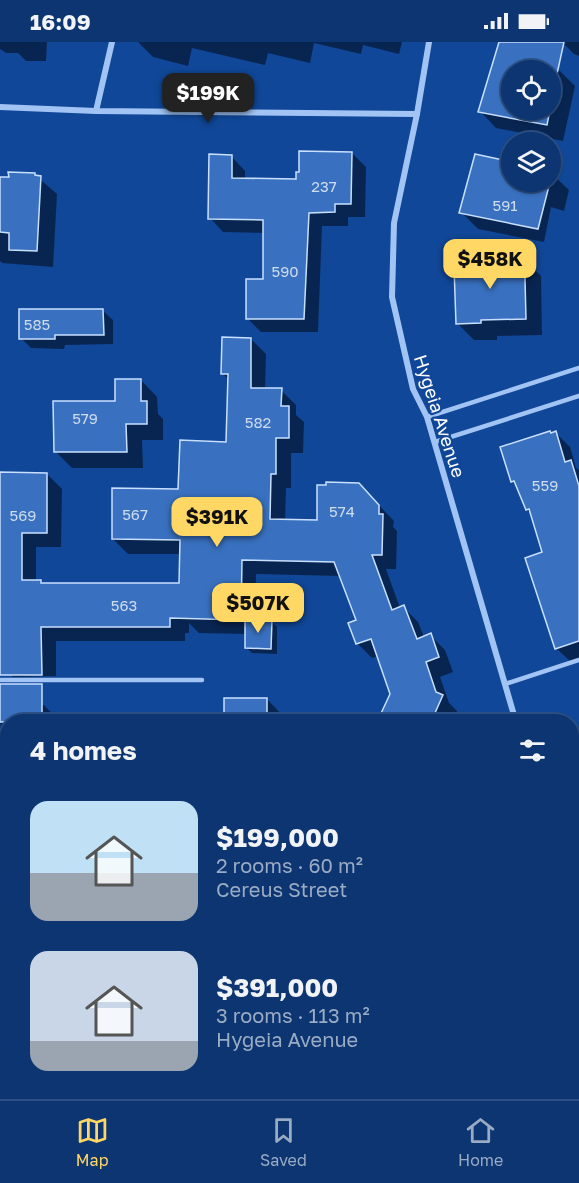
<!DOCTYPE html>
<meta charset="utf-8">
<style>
body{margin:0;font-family:"Golos Text",sans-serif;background:#153d77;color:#f1f3f6;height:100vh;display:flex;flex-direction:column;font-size:22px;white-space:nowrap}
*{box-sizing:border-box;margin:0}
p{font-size:20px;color:#9aabc4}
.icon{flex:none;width:33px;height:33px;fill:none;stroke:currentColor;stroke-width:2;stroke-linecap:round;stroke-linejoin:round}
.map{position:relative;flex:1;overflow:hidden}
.panel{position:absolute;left:0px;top:672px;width:579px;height:386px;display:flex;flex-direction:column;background:#0c3572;border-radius:24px 24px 0 0;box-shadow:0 2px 4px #0004,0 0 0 2px #2c5084}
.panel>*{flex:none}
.controls{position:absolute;left:501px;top:18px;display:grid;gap:12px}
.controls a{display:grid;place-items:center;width:60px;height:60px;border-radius:50%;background:#0c3572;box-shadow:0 2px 4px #0004,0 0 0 2px #2c5084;font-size:30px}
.price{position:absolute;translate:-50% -51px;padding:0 14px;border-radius:12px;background:#ffd764;color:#111;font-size:20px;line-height:39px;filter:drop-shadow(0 2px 3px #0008)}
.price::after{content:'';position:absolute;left:50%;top:36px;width:18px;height:14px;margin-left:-9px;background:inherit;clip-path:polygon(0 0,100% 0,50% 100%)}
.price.active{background:#222;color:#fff}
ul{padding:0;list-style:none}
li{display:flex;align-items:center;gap:18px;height:150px;padding:0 30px}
li span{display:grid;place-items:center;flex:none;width:168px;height:120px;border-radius:18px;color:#555}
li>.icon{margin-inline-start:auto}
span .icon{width:72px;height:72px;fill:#fffc;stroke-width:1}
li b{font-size:26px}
h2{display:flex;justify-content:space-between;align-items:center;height:72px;padding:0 30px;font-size:26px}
.status{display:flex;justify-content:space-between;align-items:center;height:42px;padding:0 30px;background:#0c3572;direction:ltr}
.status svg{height:16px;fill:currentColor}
.dock{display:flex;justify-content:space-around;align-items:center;height:84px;border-top:2px solid #2c5084;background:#0c3572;font-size:16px;color:#9aabc4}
.dock a{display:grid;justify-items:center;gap:3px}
.dock .active{color:#ffd764}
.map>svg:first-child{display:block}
</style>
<div class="status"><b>16:09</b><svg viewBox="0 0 49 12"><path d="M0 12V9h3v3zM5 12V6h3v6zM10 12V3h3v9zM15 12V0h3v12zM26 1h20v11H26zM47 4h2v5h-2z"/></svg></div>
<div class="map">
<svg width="579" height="1057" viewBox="0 0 579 1057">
<rect width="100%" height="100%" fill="#104798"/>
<g fill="#0007" fill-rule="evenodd">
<path d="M0,0H47L46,19H26L18,11H6L0,7Z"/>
<path d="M138,0H402L399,12L363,3L361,12L314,1L310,21L268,11L265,23L192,6L188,24L153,15Z"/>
<path d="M562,0H579V14L574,12Z"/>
<path d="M496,13L558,27L575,44L563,99L496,86L480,69ZM512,28H550V68H512Z"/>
<path d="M352,111L366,125L365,175H348V184H322L318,290H261L247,276L264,238V191L223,190L210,176L232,115L245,129V138H298Z"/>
<path d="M550,130L569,148L564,169L551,165L544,200L478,187L461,170L512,140H550Z"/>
<path d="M34,132L57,152L53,225L2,221L0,219V136Z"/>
<path d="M524,218L541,234L542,293L497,294V298H474L457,281V226Z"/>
<path d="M102,268L113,278V302L65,303L64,307L31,306L21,296Z"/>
<path d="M251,297L266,312L265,348H281L296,363V373L304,380L303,411H291V446H286L285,479L318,480L374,458L394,479L393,485L397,489L396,527H386L400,566L403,565L418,580L424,595L430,593L445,608L453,630L440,635L449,661L457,669L453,680H379L392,652L378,614L372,616L357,601L358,579L341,534L256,532L255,579H271L277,585V612L252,611L246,605V592L199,591L189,581V591H185V599H56V634L13,635L0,621V432H47L62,447L61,505H36V539H41L44,542L181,543V512H128L113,497L179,449L228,401L229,338L223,332Z"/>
<path d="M141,338L157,355L158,372L163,377V398H142L143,426H72L56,410L117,361Z"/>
<path d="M556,391L570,405L576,426L579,428V618L571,620L556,606L544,511L532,473L527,468L517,444L512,439L551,392Z"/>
<path d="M267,657L282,673V680H226Z"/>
<path d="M44,663L60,680H8V978L6,919L0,912V783L2,738L0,664Z"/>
<path d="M176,676L179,680H111V677Z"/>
<rect x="237" y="1050" width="41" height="7"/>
<path d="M310,1050H438L441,1057H311Z"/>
</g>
<g fill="#3971c0" stroke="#c9dffe" stroke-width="1.5">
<path d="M499,0H564L550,64V28H512V68H550L547,83L478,70Z"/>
<path d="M299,109L352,110L351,162H335V170L309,171L304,277H246V237H263V178L208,177L209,112L232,113V136L296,137V130H299Z"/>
<path d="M475,112L512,120V140H550L538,187L459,171Z"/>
<path d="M8,130L35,131V133L41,134L37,209L9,208V191L0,190V135H9Z"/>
<path d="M531,216L525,237L526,277L481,278V281L456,282L454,225H456V218Z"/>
<path d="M19,267H103L104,293H55V297H19Z"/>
<path d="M222,295L251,296V346H282L281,364H289V396H276V432H271L270,477L317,478V443H326V440L359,441L379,463V472H383L382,513H372L392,568L404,563L417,597L431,591L439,615L426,620L436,650L443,653L431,680H377L390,652L371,597L356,602L348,581L356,578L334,520L242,518L241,578L170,576V585H41L42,633H0V430L47,431V491H22V538H41V541H179L180,498L112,497V446L178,447L180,398L226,400L228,332H221Z"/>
<path d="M115,337H141V359H147V382H126L127,410H54L53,359H115Z"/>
<path d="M550,389L551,391L556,389L565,420L571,418L579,444V599L555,607L525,516L542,510L529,467L526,468L514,439L511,440L500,405Z"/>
<path d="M245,578H272L271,607L245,606Z"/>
<rect x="0" y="642" width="42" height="38"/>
<rect x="224" y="656" width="43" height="24"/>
</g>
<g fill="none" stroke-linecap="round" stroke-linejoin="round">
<g stroke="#a1c4f4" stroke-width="4.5">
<path d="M427,375L579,326"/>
<path d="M435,400L579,354"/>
<path d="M0,638H202"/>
<path d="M505,642L579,618"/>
</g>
<g stroke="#a1c4f4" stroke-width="6">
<path d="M429,0L417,72L394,181L392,255L413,347L427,375L516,680"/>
<path d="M0,65L96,69L417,72"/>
<path d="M96,69L112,0"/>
<path d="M572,863L579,886"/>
<path d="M0,1029H8"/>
<path d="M572,1036L579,1033"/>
<path d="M519,1057L537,1050"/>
</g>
</g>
<g text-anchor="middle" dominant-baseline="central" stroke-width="4.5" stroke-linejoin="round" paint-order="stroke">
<g font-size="15" fill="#cedcef">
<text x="324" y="144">237</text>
<text x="505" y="163">591</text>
<text x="285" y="229">590</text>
<text x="37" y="282">585</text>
<text x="85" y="376">579</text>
<text x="258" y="380">582</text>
<text x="545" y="443">559</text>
<text x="342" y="469">574</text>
<text x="135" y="472">567</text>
<text x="23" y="473">569</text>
<text x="124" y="563">563</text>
</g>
<g font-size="18" fill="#fff" stroke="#104798">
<text transform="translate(440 374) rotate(72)">Hygeia Avenue</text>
</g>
</g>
</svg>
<div class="controls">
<a><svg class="icon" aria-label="locate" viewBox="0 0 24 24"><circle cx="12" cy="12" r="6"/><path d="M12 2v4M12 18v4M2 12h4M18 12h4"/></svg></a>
<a><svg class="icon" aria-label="layers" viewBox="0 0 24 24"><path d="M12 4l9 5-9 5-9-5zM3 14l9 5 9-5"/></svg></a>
</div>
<b class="price active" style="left:208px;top:82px">$199K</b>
<b class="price" style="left:490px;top:248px">$458K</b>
<b class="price" style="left:217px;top:506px">$391K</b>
<b class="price" style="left:258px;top:592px">$507K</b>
<section class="panel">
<h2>4 homes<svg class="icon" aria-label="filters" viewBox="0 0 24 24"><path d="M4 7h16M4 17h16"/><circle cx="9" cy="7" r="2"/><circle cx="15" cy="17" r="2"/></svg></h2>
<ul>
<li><span style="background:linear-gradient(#bfe0f5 60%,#9aa5b1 0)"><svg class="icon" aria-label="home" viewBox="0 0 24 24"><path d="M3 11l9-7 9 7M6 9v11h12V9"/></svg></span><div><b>$199,000</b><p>2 rooms · 60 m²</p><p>Cereus Street</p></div></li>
<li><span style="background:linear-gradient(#c9d6e8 75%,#9aa5b1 0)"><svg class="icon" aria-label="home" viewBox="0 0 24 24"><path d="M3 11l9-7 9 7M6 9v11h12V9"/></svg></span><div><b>$391,000</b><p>3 rooms · 113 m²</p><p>Hygeia Avenue</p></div></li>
</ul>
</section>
</div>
<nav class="dock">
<a class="active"><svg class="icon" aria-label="map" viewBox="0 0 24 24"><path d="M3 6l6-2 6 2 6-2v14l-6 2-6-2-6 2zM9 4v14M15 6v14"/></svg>Map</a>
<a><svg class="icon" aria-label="saved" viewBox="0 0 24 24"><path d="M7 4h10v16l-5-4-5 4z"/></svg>Saved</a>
<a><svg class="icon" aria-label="home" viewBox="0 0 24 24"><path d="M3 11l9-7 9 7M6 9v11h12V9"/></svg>Home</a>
</nav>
